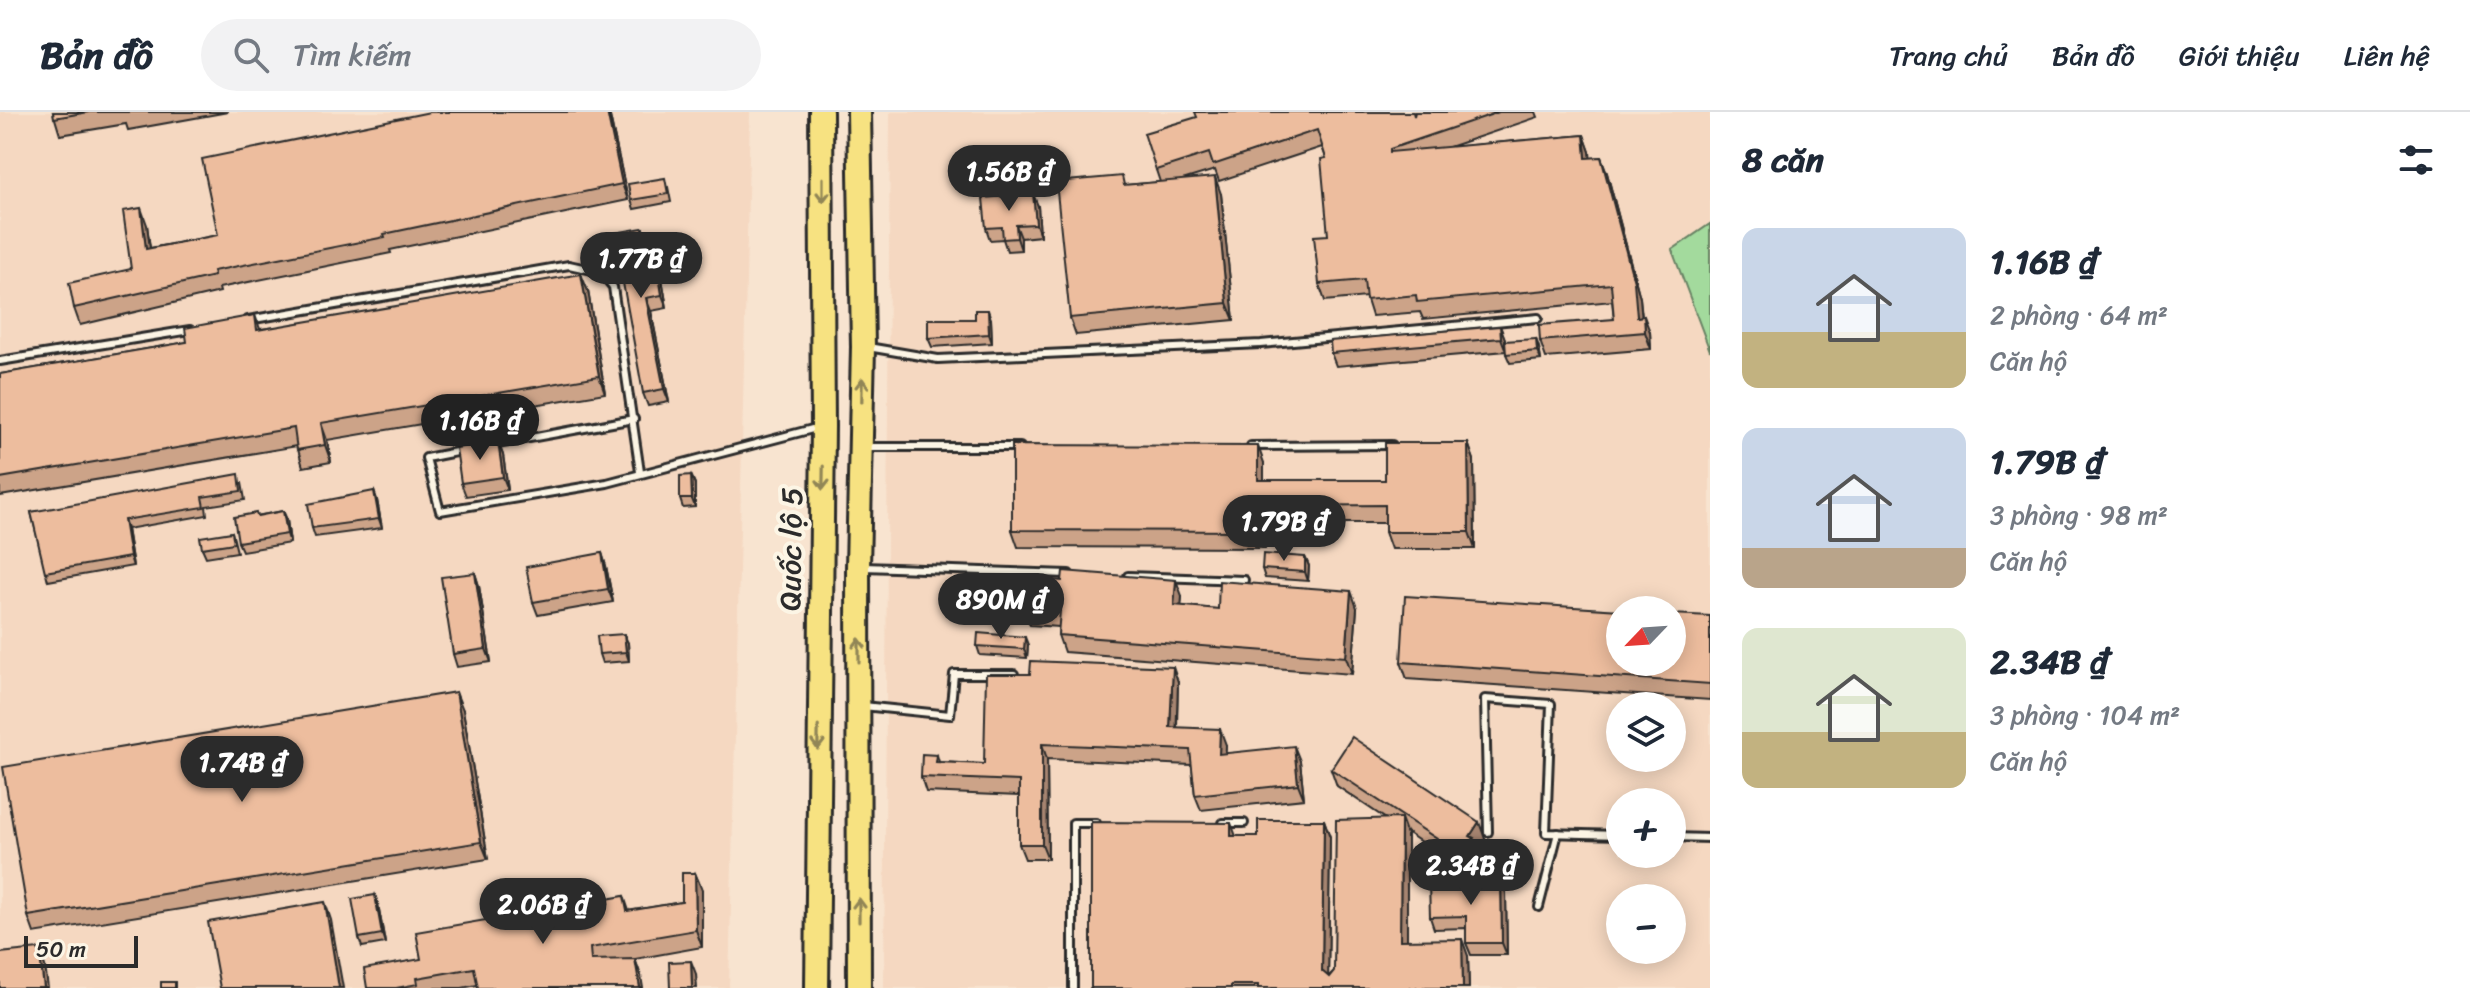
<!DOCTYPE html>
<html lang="vi">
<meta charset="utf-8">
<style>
body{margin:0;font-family:Sriracha,sans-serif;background:#f2f2f3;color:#1f2937;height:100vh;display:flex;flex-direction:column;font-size:30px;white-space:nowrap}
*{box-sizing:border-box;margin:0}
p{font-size:26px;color:#747a83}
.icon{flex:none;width:44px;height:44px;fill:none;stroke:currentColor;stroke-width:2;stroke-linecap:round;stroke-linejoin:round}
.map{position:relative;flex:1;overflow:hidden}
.drawer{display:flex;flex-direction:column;background:#fff;width:760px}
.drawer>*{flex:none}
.needle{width:52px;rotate:245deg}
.controls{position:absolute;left:1606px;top:484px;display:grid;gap:16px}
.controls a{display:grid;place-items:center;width:80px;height:80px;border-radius:50%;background:#fff;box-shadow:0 4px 20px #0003;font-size:40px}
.scale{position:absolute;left:24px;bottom:20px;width:114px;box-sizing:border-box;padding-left:8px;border:4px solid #2b2b2b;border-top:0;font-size:22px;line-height:28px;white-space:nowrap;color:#2b2b2b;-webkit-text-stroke:6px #fcf5e5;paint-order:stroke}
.price{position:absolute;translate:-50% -68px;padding:0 18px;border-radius:28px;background:#2b2b2b;color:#fff;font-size:26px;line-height:52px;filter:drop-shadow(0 2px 4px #0008)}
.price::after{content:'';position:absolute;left:50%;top:48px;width:24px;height:18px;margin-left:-12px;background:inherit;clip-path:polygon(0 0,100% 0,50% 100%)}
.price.on{background:#222;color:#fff}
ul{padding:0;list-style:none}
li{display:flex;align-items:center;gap:24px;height:200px;padding:0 32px}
li span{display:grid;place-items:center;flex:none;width:224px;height:160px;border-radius:16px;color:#555}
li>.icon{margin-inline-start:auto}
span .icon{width:96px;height:96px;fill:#fffc;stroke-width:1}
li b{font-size:34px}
h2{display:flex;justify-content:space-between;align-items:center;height:96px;padding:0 32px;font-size:34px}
header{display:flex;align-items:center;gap:48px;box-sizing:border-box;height:112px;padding:0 40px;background:#fff;border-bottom:2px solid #e0e1e3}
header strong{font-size:38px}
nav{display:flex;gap:44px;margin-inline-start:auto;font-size:28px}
.search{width:560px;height:72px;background:#f2f2f3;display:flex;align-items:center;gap:20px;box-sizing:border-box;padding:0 28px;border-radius:44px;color:#747a83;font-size:30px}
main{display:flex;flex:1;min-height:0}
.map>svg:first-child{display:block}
</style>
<header>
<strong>Bản đồ</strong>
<div class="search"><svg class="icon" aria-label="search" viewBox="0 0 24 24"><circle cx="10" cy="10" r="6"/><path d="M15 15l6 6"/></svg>Tìm kiếm</div>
<nav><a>Trang chủ</a><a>Bản đồ</a><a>Giới thiệu</a><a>Liên hệ</a></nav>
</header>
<main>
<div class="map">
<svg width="1710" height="876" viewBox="0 0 1710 876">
<rect width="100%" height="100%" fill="#f8e4d0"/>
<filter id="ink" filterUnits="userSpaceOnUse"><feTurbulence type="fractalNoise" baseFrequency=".0125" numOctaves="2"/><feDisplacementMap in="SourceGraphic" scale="16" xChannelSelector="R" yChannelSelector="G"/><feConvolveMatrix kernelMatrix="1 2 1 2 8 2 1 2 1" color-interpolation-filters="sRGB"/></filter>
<g filter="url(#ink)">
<g fill="#f5d8c1" fill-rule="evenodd">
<path d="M0,0H750L729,876H0Z"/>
<path d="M890,0H1710V876H884ZM1620,498H1672V550H1620ZM1620,594H1672V646H1620ZM1620,690H1672V742H1620ZM1620,786H1672V838H1620Z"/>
</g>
<path fill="#a3da9d" stroke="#678264" stroke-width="2" d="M1710,112V239L1672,138Z"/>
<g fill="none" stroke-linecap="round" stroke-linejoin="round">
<defs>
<g id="lane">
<path d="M248,208L569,153L601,160L613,175L640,360"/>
<path d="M868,235L938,247L1261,232L1538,206"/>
<path d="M0,249L190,218"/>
<path d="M492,333L634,307"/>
<path d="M1251,334L1392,333"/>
<path d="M867,335H1020"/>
<path d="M461,339L426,346L440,399L607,371L820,315"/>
<path d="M864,455L1069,462"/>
<path d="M1128,464L1244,468"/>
<path d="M863,594L950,603L954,562H1014"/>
<path d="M1223,711H1244"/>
<path d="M1488,720L1485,587L1551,592L1546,721L1620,723"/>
<path d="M1672,725L1710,726"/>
<path d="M1539,795L1558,721"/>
<path d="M1073,876V711H1096"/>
</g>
<g id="highway">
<path d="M817,876L823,314L821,0"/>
<path d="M859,876L858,455L863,235L859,0"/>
</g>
</defs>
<use href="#lane" stroke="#2b2b2b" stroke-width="12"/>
<use href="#highway" stroke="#2b2b2b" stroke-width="28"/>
<use href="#lane" stroke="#fcf5e5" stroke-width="6"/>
<use href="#highway" stroke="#f7e281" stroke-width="22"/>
</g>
<g fill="#cca388" stroke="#2b2b2b" stroke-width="2">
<path d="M53,0H228L128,18L126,12L60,23Z"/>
<path d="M609,0L628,88L390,138L391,141L219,176L220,180L80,213L74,196L131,157L147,113L150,136L218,123Z"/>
<path d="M1415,0H1536L1538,5L1449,35L1584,23L1590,40V46L1601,45L1607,61L1640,186L1642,204L1650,220L1651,237L1546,246L1540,229L1614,207L1612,189L1423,207L1420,200L1372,204L1366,185L1325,189L1319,172L1328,123L1326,46L1322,35L1219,69L1215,58L1182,68L1221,82L1234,208L1076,223L1070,206L1126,73L1160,70L1156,58L1197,5L1414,3Z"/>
<path d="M668,75L671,90L634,97L631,88Z"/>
<path d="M1038,94L1040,124L1021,126V138L1007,139L1003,127L990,128L986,116Z"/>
<path d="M653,124L657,137L667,196L651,199L669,290L648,294L643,281L646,125Z"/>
<path d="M588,179L605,281L327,328L331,350L303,355L297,334L0,384V262L187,230L255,203L260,217Z"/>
<path d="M991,207L992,231L932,235L928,226Z"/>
<path d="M1500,214L1505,227L1506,239L1336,254L1331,241Z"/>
<path d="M1536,227L1539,236L1541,248L1510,251L1506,242Z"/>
<path d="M498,330L503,343L508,378L466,384L461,371Z"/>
<path d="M1468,331L1474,348L1475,437H1391L1385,420V411H1264L1265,436L1018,435L1012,418L1264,351V368H1385Z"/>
<path d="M691,363L695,372V395L683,396L680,387Z"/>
<path d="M242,371L245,388L206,394L207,403L127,417L133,454L48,469L31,400Z"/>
<path d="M374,379L377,388L382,416L315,425L312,416Z"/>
<path d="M283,399L287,408L290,431L242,439L238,430L257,404Z"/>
<path d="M232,420L237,440L206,445L202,436Z"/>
<path d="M602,441L606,454L613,490L538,503L533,490Z"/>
<path d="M1305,445L1309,454L1308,469L1265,466L1262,457Z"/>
<path d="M475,461L479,474L491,550L457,555L453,542Z"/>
<path d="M1182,484L1181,494L1218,497L1357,496L1352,562L1064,540L1058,523L1059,515L1030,513L1024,496Z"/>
<path d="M1710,504V588L1407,567L1401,550Z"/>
<path d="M628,531L629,549L602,551L599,542Z"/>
<path d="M1028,533L1027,546L980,543L977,534Z"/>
<path d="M1178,570L1177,616L1226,633L1225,641L1300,649L1304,687L1201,698L1195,683L1192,653L1047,647L1048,747H1025L1019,732V684L926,680L921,665L937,643L939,650L984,652Z"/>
<path d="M463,598L488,747L34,821L28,804Z"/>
<path d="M1331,657L1485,727L1479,737L1481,744L1469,762L1406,720L1407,723V828L1468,844L1469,876H1091L1236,724H1258L1324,708L1330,725L1328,865L1334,859L1386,707L1337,674Z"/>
<path d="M695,761L702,778V835L635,847L641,864L477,873L462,876H367L421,847L624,784L629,799L682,790Z"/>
<path d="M1501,769L1506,781L1507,843H1471L1466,831V816L1434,817L1430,805Z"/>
<path d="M375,783L378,792L385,831L362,835L359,826Z"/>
</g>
<g fill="#a6846f" stroke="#2b2b2b" stroke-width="2">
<path d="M607,0H609L628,88L622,72Z"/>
<path d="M1584,23L1590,40L1592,62L1586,46Z"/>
<path d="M1601,45L1607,61L1640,186L1643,221L1637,205Z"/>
<path d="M1215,65L1221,82L1234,208L1227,191Z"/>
<path d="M1033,82L1038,94L1040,124L1036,112Z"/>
<path d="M141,96L147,113L152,153L146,137Z"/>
<path d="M1016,113L1021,126V138L1017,126Z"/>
<path d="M653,124L657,137L667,196L662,183Z"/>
<path d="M581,162L588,179L605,281L599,264Z"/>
<path d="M646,186L651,199L669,290L664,277Z"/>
<path d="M988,198L991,207L992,231L989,222Z"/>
<path d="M1644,204L1650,220L1651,237L1645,220Z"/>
<path d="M1500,214L1505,227L1506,239L1501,226Z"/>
<path d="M1536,227L1539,236L1541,248L1537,239Z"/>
<path d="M321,311L327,328L331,350L325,333Z"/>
<path d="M498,330L503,343L508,378L503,365Z"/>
<path d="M1468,331L1474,348L1475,437L1469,420Z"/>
<path d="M1258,334L1264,351V385L1258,368Z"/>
<path d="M691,363L695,372V395L692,387Z"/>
<path d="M374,379L377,388L382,416L379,407Z"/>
<path d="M1258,394L1264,411L1265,436L1258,419Z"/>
<path d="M283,399L287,408L290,431L287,422Z"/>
<path d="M124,408L127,417L133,454L130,445Z"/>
<path d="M602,441L606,454L613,490L608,477Z"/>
<path d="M1305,445L1309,454L1308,469L1305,460Z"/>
<path d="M475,461L479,474L491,550L486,537Z"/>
<path d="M1176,468L1182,484L1180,510L1174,493Z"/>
<path d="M1351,479L1357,496L1352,562L1346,545Z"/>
<path d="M624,522L628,531L629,549L626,540Z"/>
<path d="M1025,525L1028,533L1027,546L1024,537Z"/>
<path d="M1173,555L1178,570L1176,631L1170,615Z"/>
<path d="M456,580L463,598L488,747L481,730Z"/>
<path d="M1220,617L1226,633L1225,657L1219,642Z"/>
<path d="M1042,632L1047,647L1048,747L1042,732Z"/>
<path d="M1294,634L1300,649L1304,687L1298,672Z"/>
<path d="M1401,706L1407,723V845L1400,828Z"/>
<path d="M1324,708L1330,725L1328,876L1322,859Z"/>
<path d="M1479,710L1485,727L1479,737L1481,744L1469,762L1463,744L1470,724Z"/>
<path d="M1231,711L1237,727L1231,724Z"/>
<path d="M695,761L702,778V835L696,818Z"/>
<path d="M1501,769L1506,781L1507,843L1502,831Z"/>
<path d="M375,783L378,792L385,831L382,822Z"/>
<path d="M325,790L331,808L343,876H339Z"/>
<path d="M1462,827L1468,844L1469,876H1463Z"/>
<path d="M39,837L45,854L48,876H44Z"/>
<path d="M635,847L641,864L643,876H640Z"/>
<path d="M691,849L696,862L697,876H692Z"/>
</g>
<g fill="#edbd9e" stroke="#2b2b2b" stroke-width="2">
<path d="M53,0H89L54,6Z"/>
<path d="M430,0H607L622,72L384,122L385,125L213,159L214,164L74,196L69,171L131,157L123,99L141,96L146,137L218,123L202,47Z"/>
<path d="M1195,0H1413L1414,4L1415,0H1499L1390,37V40L1584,23L1586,46L1601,45L1634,170L1637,205L1644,204L1645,220L1540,229L1539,213L1614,207L1611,172L1417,190L1416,183L1366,188L1364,168L1319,172L1314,124L1328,123L1321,47L1326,46L1317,18L1213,53L1209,41L1156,58L1144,21L1197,5Z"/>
<path d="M1122,64L1124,73L1215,65L1227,191L1070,206L1056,70Z"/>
<path d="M665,66L668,82L631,88L628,72Z"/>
<path d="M1033,82L1036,112L1016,113L1017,126L1003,127L1002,115L986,116L983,86Z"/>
<path d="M643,116L644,125L653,124L662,183L646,186L664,277L643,281L614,121Z"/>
<path d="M581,162L599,264L321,311L325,333L297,338L294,316L0,366V262L187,230L185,216L255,203L257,218Z"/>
<path d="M975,198H988L989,222L928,226V207H975Z"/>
<path d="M1500,214L1501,226L1331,241L1330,229Z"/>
<path d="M1536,227L1537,239L1506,242L1505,229Z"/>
<path d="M498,330L503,365L461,371L456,336Z"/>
<path d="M1385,331H1468L1469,420H1385V393L1258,394V419L1012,418V333L1258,334V368H1385Z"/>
<path d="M239,362L241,379L202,385L204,395L124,408L130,445L45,460L31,400Z"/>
<path d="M691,363L692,387H680V364Z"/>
<path d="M374,379L379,407L312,416L308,392Z"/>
<path d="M283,399L287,422L238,430L234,405L256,401L257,404Z"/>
<path d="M232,420L234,431L202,436L200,425Z"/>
<path d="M602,441L608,477L533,490L526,455Z"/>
<path d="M1263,442L1305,445V460L1262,457Z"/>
<path d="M1063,459L1176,468L1174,493L1218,497L1219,469L1351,479L1346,545L1058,523L1060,499L1024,496L1026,466L1062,469Z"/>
<path d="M475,461L486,537L453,542L441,465Z"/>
<path d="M1405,484L1620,498V550H1672V502L1710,504V572L1401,550Z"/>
<path d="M978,521L1025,525L1024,537L977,534Z"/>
<path d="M624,522L626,540L599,542L597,524Z"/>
<path d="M1031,549L1173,555L1170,615L1220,617L1219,642L1294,634L1298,672L1195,683L1190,638L1042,632V732H1019V669L921,665L922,642L937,643L936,650L984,652L986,562H1030Z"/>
<path d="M456,580L481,730L28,804L3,655Z"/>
<path d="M1352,625L1479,710L1470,724L1474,726L1463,744L1331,657Z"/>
<path d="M1401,706L1400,828L1462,827L1463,876H1258V873H1231V876H1091V710L1231,711V724H1258V708H1324L1322,859L1329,865L1334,859L1336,708Z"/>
<path d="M682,761H695L696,818L590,836L591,848L635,847L640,876H478L474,856L417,866L418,872L396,876H367L364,857L421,847L416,820L624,784L627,799L682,790Z"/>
<path d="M1501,769L1502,831H1466V804L1430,805L1429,770Z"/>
<path d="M375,783L382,822L359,826L352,787Z"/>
<path d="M325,790L339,876H220L208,810Z"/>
<path d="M39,837L44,876H0V841Z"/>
<path d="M691,849L692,876H670L669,850Z"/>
<rect x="161" y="870" width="14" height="6"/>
</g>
<defs><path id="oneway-shaft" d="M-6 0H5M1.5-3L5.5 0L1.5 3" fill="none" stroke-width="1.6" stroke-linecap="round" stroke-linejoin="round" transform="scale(2)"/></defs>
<g stroke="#918656">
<use href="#oneway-shaft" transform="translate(823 78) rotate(90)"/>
<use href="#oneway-shaft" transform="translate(862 278) rotate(-89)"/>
<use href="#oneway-shaft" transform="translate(823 366) rotate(91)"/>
<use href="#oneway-shaft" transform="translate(859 538) rotate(-90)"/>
<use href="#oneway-shaft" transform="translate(818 626) rotate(91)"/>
<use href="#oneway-shaft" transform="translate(859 798) rotate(-90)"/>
</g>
</g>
<g text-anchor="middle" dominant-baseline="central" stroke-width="8" stroke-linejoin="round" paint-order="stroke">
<g font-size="30" fill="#2b2b2b" stroke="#fcf5e5">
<text transform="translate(791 437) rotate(-89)">Quốc lộ 5</text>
</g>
</g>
</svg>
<div class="controls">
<a><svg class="needle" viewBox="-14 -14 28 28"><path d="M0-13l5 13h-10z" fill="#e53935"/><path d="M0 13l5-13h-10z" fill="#747a83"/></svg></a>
<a><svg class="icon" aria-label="layers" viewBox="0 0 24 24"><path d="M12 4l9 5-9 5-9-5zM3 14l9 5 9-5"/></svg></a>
<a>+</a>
<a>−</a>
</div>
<div class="scale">50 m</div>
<b class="price" style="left:1009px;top:101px">1.56B ₫</b>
<b class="price" style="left:641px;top:188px">1.77B ₫</b>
<b class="price on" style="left:480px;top:350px">1.16B ₫</b>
<b class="price" style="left:1284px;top:451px">1.79B ₫</b>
<b class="price" style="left:1001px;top:529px">890M ₫</b>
<b class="price" style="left:242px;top:692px">1.74B ₫</b>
<b class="price" style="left:1471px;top:795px">2.34B ₫</b>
<b class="price" style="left:543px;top:834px">2.06B ₫</b>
</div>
<section class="drawer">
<h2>8 căn<svg class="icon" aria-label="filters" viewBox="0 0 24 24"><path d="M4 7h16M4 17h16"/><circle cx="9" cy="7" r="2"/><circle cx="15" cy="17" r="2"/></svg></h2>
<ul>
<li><span style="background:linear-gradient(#c9d6e8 65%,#c2b280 0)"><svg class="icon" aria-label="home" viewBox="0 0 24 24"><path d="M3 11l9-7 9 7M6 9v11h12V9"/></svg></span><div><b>1.16B ₫</b><p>2 phòng · 64 m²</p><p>Căn hộ</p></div></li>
<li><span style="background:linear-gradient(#c9d6e8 75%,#b9a48a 0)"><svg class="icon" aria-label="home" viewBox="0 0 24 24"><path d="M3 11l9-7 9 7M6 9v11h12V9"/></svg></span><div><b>1.79B ₫</b><p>3 phòng · 98 m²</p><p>Căn hộ</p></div></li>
<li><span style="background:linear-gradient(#dfe7d0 65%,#c2b280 0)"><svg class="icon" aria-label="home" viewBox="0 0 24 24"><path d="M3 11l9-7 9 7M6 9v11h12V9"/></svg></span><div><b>2.34B ₫</b><p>3 phòng · 104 m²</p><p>Căn hộ</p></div></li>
</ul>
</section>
</main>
